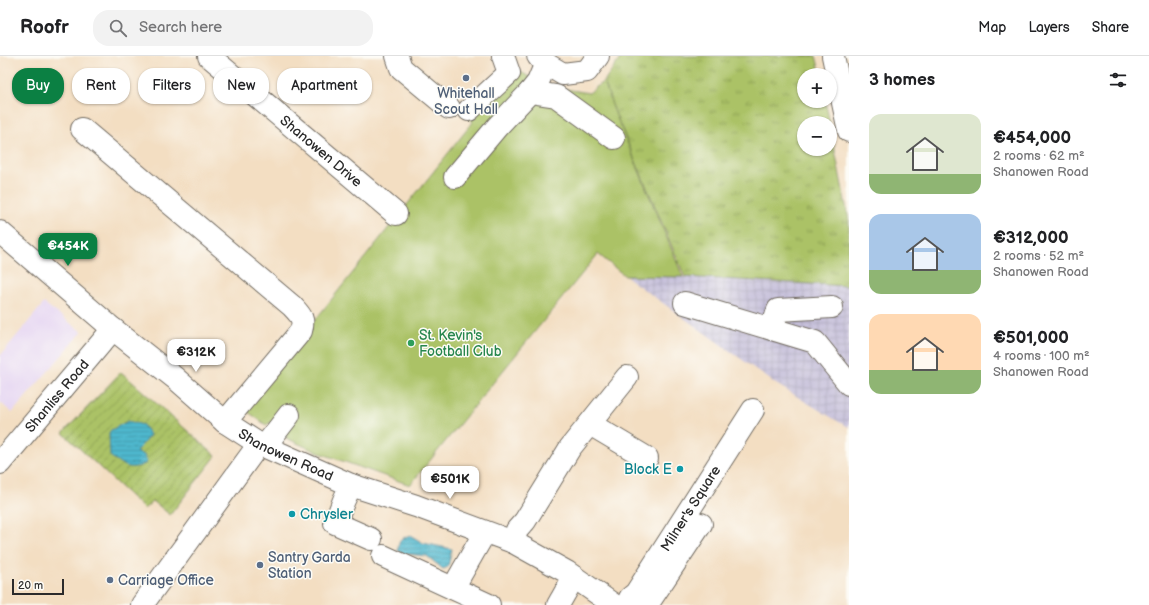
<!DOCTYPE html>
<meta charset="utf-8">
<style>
body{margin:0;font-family:"Balsamiq Sans",sans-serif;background:#f2f2f2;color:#202124;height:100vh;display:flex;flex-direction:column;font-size:15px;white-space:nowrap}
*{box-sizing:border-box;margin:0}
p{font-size:13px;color:#757577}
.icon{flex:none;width:22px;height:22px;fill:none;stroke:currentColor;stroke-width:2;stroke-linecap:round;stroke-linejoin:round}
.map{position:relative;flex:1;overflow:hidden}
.sheet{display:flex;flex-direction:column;background:#fff;width:300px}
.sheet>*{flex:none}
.hud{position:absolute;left:12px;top:12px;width:380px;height:36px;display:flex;gap:8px}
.buttons{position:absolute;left:797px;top:12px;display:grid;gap:8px}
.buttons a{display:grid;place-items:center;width:40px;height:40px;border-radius:50%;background:#fff;box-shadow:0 1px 3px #0004;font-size:20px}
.scale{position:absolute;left:12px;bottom:10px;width:52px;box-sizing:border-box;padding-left:4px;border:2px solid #2b2b2b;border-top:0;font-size:11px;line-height:14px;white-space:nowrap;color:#2b2b2b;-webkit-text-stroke:3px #fdfcf7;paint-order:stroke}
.price{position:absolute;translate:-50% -34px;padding:0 9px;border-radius:8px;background:#fff;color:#222;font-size:13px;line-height:26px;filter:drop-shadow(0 1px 2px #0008)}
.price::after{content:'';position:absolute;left:50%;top:24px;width:12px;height:9px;margin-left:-6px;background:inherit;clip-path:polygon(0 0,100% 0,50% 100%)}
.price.current{background:#0b8043;color:#fff}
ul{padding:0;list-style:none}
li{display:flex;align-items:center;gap:12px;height:100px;padding:0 20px}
li span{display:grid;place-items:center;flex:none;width:112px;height:80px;border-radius:12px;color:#555}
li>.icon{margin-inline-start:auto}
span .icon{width:48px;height:48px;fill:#fffc;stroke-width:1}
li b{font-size:17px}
h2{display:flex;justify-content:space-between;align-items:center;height:48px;padding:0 20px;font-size:17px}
.pill{padding:0 14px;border-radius:16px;background:#fff;box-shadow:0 1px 3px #0004;font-size:14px;line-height:36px}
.pill.current{background:#0b8043;color:#fff}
header{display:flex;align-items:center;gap:24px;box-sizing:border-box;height:56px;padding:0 20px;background:#fff;border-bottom:1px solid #e0e0e0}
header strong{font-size:19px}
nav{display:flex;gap:22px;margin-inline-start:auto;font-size:14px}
.search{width:280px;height:36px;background:#f2f2f2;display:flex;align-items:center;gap:10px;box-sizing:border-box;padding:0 14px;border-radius:16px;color:#757577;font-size:15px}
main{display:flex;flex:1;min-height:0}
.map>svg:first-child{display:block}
</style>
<header>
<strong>Roofr</strong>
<div class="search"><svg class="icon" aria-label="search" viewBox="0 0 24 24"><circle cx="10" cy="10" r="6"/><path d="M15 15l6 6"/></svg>Search here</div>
<nav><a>Map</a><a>Layers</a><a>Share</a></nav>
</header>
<main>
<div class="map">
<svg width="849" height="549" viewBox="0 0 849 549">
<defs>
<pattern id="industrial-grid" width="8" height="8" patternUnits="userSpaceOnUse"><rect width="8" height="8" fill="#c6c0da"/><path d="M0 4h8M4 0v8" fill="none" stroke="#aaa5bb"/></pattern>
<pattern id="grass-tufts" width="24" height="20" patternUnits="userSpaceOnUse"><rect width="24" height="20" fill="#abc266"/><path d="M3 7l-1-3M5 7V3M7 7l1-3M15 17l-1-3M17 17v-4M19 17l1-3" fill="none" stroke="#8b9e54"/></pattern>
<pattern id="garden-furrows" width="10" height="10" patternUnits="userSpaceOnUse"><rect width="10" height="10" fill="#abc266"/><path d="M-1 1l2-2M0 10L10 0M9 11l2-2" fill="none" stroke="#8b9e54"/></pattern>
<pattern id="water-rules" width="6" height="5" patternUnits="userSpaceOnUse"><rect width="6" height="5" fill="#50b8ce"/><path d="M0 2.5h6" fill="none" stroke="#4396a7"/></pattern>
</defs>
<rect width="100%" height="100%" fill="#fdfcf7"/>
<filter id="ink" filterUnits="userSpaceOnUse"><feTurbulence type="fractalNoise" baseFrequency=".025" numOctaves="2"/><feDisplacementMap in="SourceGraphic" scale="8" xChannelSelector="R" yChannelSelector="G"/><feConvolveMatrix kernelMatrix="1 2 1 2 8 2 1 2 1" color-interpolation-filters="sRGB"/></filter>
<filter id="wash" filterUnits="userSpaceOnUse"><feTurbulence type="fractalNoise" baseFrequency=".012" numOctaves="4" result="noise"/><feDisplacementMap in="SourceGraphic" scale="16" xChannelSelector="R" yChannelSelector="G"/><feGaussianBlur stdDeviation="0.9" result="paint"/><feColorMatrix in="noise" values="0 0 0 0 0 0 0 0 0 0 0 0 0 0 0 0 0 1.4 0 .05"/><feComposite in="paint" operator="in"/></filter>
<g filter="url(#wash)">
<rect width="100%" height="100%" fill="#f3dec2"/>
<path fill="#e4d3f2" d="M44,247L82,276L12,357L0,346V300Z"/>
<path fill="url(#industrial-grid)" d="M625,220L683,221L849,230V371L839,366L776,328Z"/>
<path fill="url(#grass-tufts)" stroke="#6b7648" d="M622,0H816L821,19H804V45H825L830,67H804V93H830V69L849,165V230L685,221L613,52L604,25Z"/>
<path fill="url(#garden-furrows)" stroke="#6b7648" d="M121,316L216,400L170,459L153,445L144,453L63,377Z"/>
<path fill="#abc266" stroke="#6b7648" d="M519,15L538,26L554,31L589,37L604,25L613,52L683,221L625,220L598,198L410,429L317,396L286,382L287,371L276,364L266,369L244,353L473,66L467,60Z"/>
<g fill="url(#water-rules)" stroke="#3e727c">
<path d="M128,365L143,369L150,379L136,396L144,399L147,407C130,415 125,411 110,400L109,377L111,374Z"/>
<path d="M410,479L423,487L452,493L448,511L443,513L427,500L405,498L398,495C398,485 401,482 410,479Z"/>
</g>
</g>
<g filter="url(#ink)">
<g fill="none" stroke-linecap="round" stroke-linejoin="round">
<defs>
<g id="minor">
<path id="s1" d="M209,0L396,158"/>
<path d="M397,0L401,12L449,52"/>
<path d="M538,0L543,6L563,18L587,15L598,0"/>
<path d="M833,0L849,75"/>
<path d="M530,36L556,40L614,82"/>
<path d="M469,54L509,17L503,0"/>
<path d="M82,73L292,250C300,259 305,262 301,275L225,366"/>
<path d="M455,121L497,71L530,36L538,26L546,7"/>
<path id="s2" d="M0,176L113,273L175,322L225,366L259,388L351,429L416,450L513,486L567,516L614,549"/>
<path d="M685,247L815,286L849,328"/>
<path d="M772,273L778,254L832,251"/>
<path d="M590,368L647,402"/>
<path d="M265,390L289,359"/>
<path id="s3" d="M0,407L113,273"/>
<path d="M351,429L344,444L335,467L371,483"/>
<path d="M513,486L517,474L525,465L570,392L627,321"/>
<path d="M383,500L489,549"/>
<path d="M453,532L485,476"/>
<path d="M142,549L259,388"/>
<path d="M558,549L574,521"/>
<path id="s4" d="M627,549L630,542L636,537L753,354"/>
<path d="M647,549L701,468"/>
</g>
</defs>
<use href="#minor" stroke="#716a60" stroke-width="24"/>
<use href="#minor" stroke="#fff" stroke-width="22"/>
</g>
</g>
<g fill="#5c6f8a" stroke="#fdfcf7" stroke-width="1.5">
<circle cx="466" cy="22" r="4"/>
<circle cx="260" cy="509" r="4"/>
<circle cx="110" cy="524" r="4"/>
</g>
<circle fill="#2e9e5b" stroke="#fdfcf7" stroke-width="1.5" cx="411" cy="287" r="4"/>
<g fill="#0f9aa8" stroke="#fdfcf7" stroke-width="1.5">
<circle cx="680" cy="413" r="4"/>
<circle cx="292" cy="458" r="4"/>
</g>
<g text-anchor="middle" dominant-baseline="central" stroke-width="3" stroke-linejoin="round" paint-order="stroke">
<g font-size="14" fill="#4e5e75" stroke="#fdfcf7" text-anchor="start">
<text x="466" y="37" text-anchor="middle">Whitehall<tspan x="466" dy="16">Scout Hall</tspan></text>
<text x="268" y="501">Santry Garda<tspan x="268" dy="16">Station</tspan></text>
<text x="118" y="524">Carriage Office</text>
</g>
<g font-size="14" fill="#2b2b2b" stroke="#fdfcf7">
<text stroke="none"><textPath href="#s1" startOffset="147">Shanowen Drive</textPath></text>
<text stroke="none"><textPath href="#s3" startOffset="88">Shanliss Road</textPath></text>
<text stroke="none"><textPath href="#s2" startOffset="364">Shanowen Road</textPath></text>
<text stroke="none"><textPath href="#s4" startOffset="116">Milner's Square</textPath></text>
</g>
<g font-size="14" fill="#27864d" stroke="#fdfcf7" text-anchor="start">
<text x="419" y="279">St. Kevin's<tspan x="419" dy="16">Football Club</tspan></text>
</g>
<g font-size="14" fill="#0d838f" stroke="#fdfcf7" text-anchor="end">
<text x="672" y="413">Block E</text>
<text x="300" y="458" text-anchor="start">Chrysler</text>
</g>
</g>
</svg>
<div class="buttons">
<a>+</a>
<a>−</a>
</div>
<div class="scale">20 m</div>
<b class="price current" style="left:68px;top:211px">€454K</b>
<b class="price" style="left:196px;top:317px">€312K</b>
<b class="price" style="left:450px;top:444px">€501K</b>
<div class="hud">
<a class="pill current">Buy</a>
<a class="pill">Rent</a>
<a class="pill">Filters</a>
<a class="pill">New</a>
<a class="pill">Apartment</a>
</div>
</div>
<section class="sheet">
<h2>3 homes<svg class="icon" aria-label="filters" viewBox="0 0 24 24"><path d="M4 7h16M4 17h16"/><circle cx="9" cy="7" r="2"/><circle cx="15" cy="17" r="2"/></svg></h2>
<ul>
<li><span style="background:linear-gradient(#dfe7d0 75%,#8fb573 0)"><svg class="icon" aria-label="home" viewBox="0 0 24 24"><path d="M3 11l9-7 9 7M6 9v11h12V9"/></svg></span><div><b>€454,000</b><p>2 rooms · 62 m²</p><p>Shanowen Road</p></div></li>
<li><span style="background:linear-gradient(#a9c7e8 70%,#8fb573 0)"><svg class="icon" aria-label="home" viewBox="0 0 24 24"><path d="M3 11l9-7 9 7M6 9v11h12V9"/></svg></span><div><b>€312,000</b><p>2 rooms · 52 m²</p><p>Shanowen Road</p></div></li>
<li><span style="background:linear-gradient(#ffd9b3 70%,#8fb573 0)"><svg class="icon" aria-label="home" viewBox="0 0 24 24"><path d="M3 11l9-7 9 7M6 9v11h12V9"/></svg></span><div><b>€501,000</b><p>4 rooms · 100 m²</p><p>Shanowen Road</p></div></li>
</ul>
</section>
</main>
